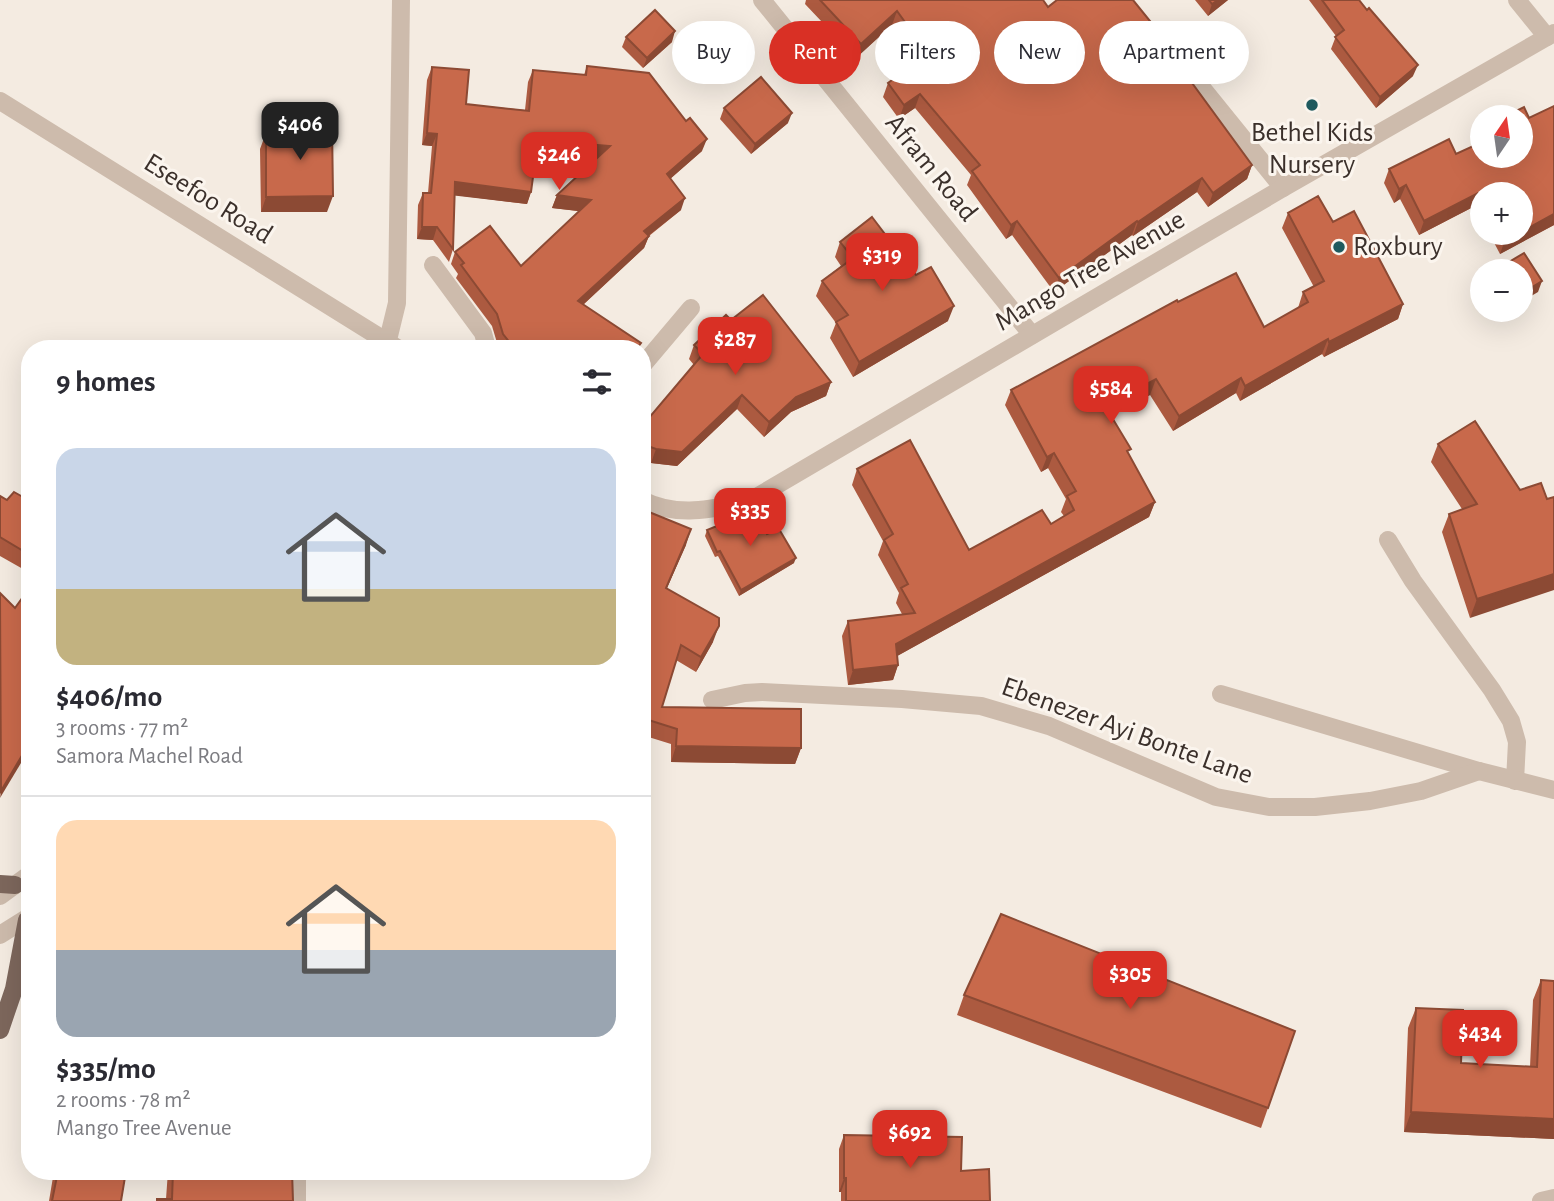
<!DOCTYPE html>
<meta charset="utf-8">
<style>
body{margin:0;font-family:"Alegreya Sans",sans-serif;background:#f7f7f7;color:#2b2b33;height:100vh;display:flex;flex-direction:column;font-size:26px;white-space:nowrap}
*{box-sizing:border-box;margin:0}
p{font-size:23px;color:#7c7c81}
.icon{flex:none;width:38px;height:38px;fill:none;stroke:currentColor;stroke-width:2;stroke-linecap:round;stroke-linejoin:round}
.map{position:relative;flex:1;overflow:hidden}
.drawer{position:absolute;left:21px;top:340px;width:630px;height:840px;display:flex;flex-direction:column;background:#fff;border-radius:28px;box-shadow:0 7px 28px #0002}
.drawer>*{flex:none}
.banner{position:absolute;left:672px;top:21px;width:665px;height:63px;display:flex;gap:14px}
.needle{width:46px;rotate:13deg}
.buttons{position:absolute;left:1470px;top:105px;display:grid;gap:14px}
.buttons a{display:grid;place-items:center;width:63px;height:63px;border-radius:50%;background:#fff;box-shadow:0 7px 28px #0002;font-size:35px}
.price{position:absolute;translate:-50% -60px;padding:0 16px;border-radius:14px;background:#d93025;color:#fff;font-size:23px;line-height:46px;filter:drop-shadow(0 2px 4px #0008)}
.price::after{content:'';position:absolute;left:50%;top:42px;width:21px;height:16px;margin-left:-10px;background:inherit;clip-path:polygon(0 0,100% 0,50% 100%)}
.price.on{background:#222;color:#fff}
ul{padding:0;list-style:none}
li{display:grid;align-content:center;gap:14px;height:371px;padding:0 35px}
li+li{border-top:2px solid #e1e1e2}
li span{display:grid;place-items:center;height:217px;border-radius:21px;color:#555}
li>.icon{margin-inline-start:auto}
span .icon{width:126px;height:126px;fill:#fffc;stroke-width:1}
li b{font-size:30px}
h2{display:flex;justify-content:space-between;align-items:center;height:84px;padding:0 35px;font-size:30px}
.chip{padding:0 24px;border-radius:32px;background:#fff;box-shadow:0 7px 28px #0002;font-size:24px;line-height:63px}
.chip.on{background:#d93025;color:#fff}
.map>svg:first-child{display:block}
</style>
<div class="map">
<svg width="1554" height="1201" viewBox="0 0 1554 1201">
<rect width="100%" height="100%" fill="#f4ebe1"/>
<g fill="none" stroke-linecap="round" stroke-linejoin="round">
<g stroke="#cdbbac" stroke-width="18">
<path d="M762,0L1032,335"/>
<path d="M1517,0L1547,37"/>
<path d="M1177,57L1283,188"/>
<path d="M0,101L397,348"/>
<path d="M433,265L483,333L487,348"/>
<path d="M386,348L397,303L401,0"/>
<path d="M642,366L691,308"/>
<path d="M642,500C678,518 711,509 748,502L1283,188L1554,33"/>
<path d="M1388,540L1413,581L1492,690L1511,721L1517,742L1515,781"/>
<path d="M1221,694L1479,771L1554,790"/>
<path d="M712,700L745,693L762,692L902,699L981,706L1049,726L1216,797L1269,807H1315L1370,801L1421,791L1479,771"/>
<path d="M0,896L30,874"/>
<path d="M0,935L30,916"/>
<path d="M297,1201V1171"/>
<path d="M1541,1201L1554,1198"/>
</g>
<g stroke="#7d675c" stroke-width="18">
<path d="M0,884L15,885"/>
<path d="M0,1030L14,989L27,920"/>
</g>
</g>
<g fill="#ac5a40">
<path d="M806,0H1043L1048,7L1192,73L1189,80L1252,165L1247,179L1208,207L1197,192L1133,236L1132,235L1054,292L1012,235L1006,239L967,185L971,175L915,108L899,119L883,97L888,83L918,61L892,25L856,58L805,4Z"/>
<path d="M1195,0H1228L1208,16Z"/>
<path d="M1309,0H1359L1413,76L1376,108L1331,49L1336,36Z"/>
<path d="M626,37L672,42L643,68L622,47Z"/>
<path d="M587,66L702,151L670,179L681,210L649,236L644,248L583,305L641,343L639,348H500L498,346L492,326L456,278L458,274L451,264L455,252L521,266L579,211L552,208L557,195L597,157L536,152L531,192L527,204L455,195L453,249L449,262L433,240L417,239L418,205L423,193H428L432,146L422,145L427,80L432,67L466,104L525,110L528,82L533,70L584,75Z"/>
<path d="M1554,106V225L1500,254L1489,233H1521V194H1482V220L1475,206L1419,235L1400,199L1394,203L1384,183L1389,169L1449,139L1456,154L1482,142V156H1521V117H1504L1524,107L1529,118Z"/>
<path d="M724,108L788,123L751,154L720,119Z"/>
<path d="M279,126L327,212H261L260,149L266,133H277Z"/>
<path d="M1288,213L1333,222L1403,304L1398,319L1324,357L1322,354L1240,401L1236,393L1173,431L1150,395L1110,415L1129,455L1155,502L1149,517L897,656L898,665L893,680L848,685L842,636L848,621L902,614L896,603L899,593L878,555L883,541L852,485L857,469L969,550L1051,524L1064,516L1061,512L1066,499L1048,468L1041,472L1005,405L1011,390L1178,302L1264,327L1298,308L1303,292L1314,287L1282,228Z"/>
<path d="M840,242L948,321L853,377L830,338L836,323L816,296L822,281L841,266L835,257Z"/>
<path d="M1495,310H1509L1499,316Z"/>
<path d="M731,320L831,382L826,396L791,412L764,437L737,409L677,466L651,463L642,460V426L694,365L689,359L694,345Z"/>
<path d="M1438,444L1520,490L1547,499L1470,618L1442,532L1449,514L1462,509L1431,462Z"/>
<path d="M0,496L7,500L30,501V573L0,556Z"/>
<path d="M642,529L686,545L667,588L713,642L696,672L676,660L662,707L801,748L795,764L671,762V744L642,735Z"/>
<path d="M707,530L767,534L794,563L739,596L718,556L715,557L705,536Z"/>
<path d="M1541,980L1554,1139L1404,1132L1408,1028L1416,1008L1461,1063L1530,1067L1533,1000Z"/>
<path d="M964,995L1295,1031L1261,1128L957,1015Z"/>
<path d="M844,1135L961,1171L990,1201H841V1192H839V1149Z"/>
<path d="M54,1171H108L107,1174L121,1201H49Z"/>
<path d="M168,1171H292L293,1201H157V1199H166Z"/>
</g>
<g fill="#8c4a34">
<path d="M1218,0H1228L1208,16L1212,4Z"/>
<path d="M897,11L892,25L856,58L861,44Z"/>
<path d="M675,31L672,42L643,68L647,58Z"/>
<path d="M1418,65L1413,76L1376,108L1380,97Z"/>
<path d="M920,94L915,108L899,119L904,105Z"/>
<path d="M792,113L788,123L751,154L755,144Z"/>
<path d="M427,133L437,134L432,146L422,145Z"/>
<path d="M707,139L702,151L662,186L667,174Z"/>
<path d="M538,140L610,146L605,158L533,152Z"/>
<path d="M1252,165L1247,179L1208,207L1213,193Z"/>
<path d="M1202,178L1197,192L1133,236L1138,222Z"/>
<path d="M455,182L531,192L527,204L450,195Z"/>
<path d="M1406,185L1400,199L1394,203L1399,189Z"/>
<path d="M1480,192L1475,206L1419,235L1424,221Z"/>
<path d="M557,195L591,200L586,212L552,208Z"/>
<path d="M333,196L327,212H261L266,197Z"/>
<path d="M685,198L681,210L639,243L644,231Z"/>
<path d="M1554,214V225L1500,254L1505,240Z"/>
<path d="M1017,221L1012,235L1006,239L1011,225Z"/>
<path d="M1137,221L1132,235L1054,292L1059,278Z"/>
<path d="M422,227H437L433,240L417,239Z"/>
<path d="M649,236L644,248L573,314L578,301Z"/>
<path d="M1542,281L1538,292L1521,302V294Z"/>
<path d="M1403,304L1398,319L1324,357L1329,342Z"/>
<path d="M954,306L948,321L853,377L859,362Z"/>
<path d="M1501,310H1509L1499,316Z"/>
<path d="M1328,339L1322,354L1240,401L1245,386Z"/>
<path d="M1241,378L1236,393L1173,431L1179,416Z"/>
<path d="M1156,379L1150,395L1099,421L1105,406Z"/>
<path d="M831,382L826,396L791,412L764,437L769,422L796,397Z"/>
<path d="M742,395L737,409L677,466L651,463L656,449Z"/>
<path d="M1054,453L1048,468L1041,472L1047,457Z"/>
<path d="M1155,502L1149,517L890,660L896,644Z"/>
<path d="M691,529L686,545L660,603L666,588Z"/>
<path d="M796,558L794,563L739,596L741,590Z"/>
<path d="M1554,574V590L1470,618L1477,599Z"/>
<path d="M719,626L713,642L696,672L701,657Z"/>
<path d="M898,665L893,680L848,685L853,670Z"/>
<path d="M30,742V748L0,798L1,791Z"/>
<path d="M676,746L801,748L795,764L671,762Z"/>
<path d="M1411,1112L1554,1119V1139L1404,1132Z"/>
<path d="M844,1178H846L841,1192H839Z"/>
</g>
<g fill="#c8694b" stroke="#8c4a34" stroke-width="2">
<path d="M820,0H1043L1048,7L1057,0H1133L1192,73L1187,76L1252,165L1213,193L1202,178L1138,222L1137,221L1059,278L1017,221L1011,225L972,171L980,165L920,94L904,105L888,83L928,54L897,11L861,44Z"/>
<path d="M1209,0H1218L1212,4Z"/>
<path d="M1322,0H1359L1367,10L1369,8L1418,65L1380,97L1335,37L1344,30Z"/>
<path d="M655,10L675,31L647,58L626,37Z"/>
<path d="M587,66L649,73L686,121L690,118L707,139L667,174L685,198L644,231L649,236L578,301L641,343L637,348H514L503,334L497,314L461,265L464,263L455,252L490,226L521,266L591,200L557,195L610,146L538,140L531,192L455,182L453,249L437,227H422L423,193H431L437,134L427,133L432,67L469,70L466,104L529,111L533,70L586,75Z"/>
<path d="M761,77L792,113L755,144L724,108Z"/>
<path d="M1554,106V214L1521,232V194H1482V196L1480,192L1424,221L1406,185L1399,189L1389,169L1449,139L1456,154L1482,142V156H1521V117H1504L1524,107L1529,118Z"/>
<path d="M332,125L333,196L266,197V133H279V126Z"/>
<path d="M1318,196L1333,222L1354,211L1403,304L1329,342L1328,339L1245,386L1241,378L1179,416L1156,379L1105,406L1131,449L1127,451L1155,502L896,644L898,665L853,670L848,621L915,613L901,588L908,584L884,540L893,534L857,469L910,440L969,550L1042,510L1051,524L1074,510L1067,496L1076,491L1054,453L1047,457L1011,390L1177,300L1178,302L1236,273L1264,327L1308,302L1303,292L1324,281L1288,213Z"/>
<path d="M872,217L916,275L931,267L954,306L859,362L836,322L848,315L822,281L853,258L840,242Z"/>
<path d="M1501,233H1519L1505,240Z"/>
<path d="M1524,253L1542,281L1521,294V271H1494Z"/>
<path d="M763,295L831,382L796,397L769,422L742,395L682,452L656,449L642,444V426L703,354L694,345L726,315L731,320Z"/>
<path d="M1475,421L1520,490L1541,483L1547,499L1554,497V574L1477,599L1449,514L1477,504L1438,444Z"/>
<path d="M14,492L30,501V555L0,537V496L7,500Z"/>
<path d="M756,510L767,534L779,529L796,558L741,590L720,551L717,552L707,530Z"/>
<path d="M649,512L691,529L666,588L719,618V626L701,657L681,645L662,707L801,709V748L676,746L677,729L642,718V529Z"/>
<path d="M30,587V742L1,791L0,593L15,608Z"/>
<path d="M1001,914L1295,1031L1268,1108L964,995Z"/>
<path d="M1541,980L1554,981V1119L1411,1112L1416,1008L1463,1010L1461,1063L1537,1067Z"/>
<path d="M844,1135L962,1137L961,1171L989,1169L990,1201H846V1178H844Z"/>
<path d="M58,1171H108L107,1174L125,1177L121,1201H52Z"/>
<path d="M173,1171H292L293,1201H157V1199H172Z"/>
</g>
<g fill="#1f5a5e" stroke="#fbf5ee" stroke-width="2.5">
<circle cx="1312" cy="105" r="7"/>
<circle cx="1339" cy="247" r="7"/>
</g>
<g text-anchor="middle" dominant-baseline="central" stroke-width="6" stroke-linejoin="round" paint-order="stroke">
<g font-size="28" fill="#3b302b" stroke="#fbf5ee">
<text x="1312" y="133">Bethel Kids<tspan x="1312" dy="32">Nursery</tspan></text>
<text x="1353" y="247" text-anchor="start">Roxbury</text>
</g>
<g font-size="28" fill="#3b302b" stroke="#fbf5ee">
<text transform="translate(931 168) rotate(51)">Afram Road</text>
<text transform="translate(208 199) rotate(32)">Eseefoo Road</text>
<text transform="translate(1090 271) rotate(-30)">Mango Tree Avenue</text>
<text transform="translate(1127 731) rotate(20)">Ebenezer Ayi Bonte Lane</text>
</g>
</g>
</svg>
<div class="buttons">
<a><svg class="needle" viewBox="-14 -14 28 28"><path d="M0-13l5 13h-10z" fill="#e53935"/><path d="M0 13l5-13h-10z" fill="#7c7c81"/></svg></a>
<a>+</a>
<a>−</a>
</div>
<b class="price on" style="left:300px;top:162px">$406</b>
<b class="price" style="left:559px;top:192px">$246</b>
<b class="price" style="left:882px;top:293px">$319</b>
<b class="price" style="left:735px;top:377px">$287</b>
<b class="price" style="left:1111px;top:426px">$584</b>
<b class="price" style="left:750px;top:548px">$335</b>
<b class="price" style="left:1130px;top:1011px">$305</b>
<b class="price" style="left:1480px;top:1070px">$434</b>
<b class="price" style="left:910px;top:1170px">$692</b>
<div class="banner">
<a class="chip">Buy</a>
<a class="chip on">Rent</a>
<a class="chip">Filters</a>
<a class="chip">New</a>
<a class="chip">Apartment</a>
</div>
<section class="drawer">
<h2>9 homes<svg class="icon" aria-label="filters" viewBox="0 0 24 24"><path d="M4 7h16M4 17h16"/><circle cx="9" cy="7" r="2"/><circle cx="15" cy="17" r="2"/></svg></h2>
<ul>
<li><span style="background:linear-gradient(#c9d6e8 65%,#c2b280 0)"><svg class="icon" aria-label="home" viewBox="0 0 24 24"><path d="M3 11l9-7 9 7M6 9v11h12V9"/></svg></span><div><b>$406/mo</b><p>3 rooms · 77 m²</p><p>Samora Machel Road</p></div></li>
<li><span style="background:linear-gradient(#ffd9b3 60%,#9aa5b1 0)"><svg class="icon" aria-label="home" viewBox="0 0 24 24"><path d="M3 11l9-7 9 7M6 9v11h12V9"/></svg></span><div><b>$335/mo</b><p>2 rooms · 78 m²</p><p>Mango Tree Avenue</p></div></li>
</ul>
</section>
</div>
